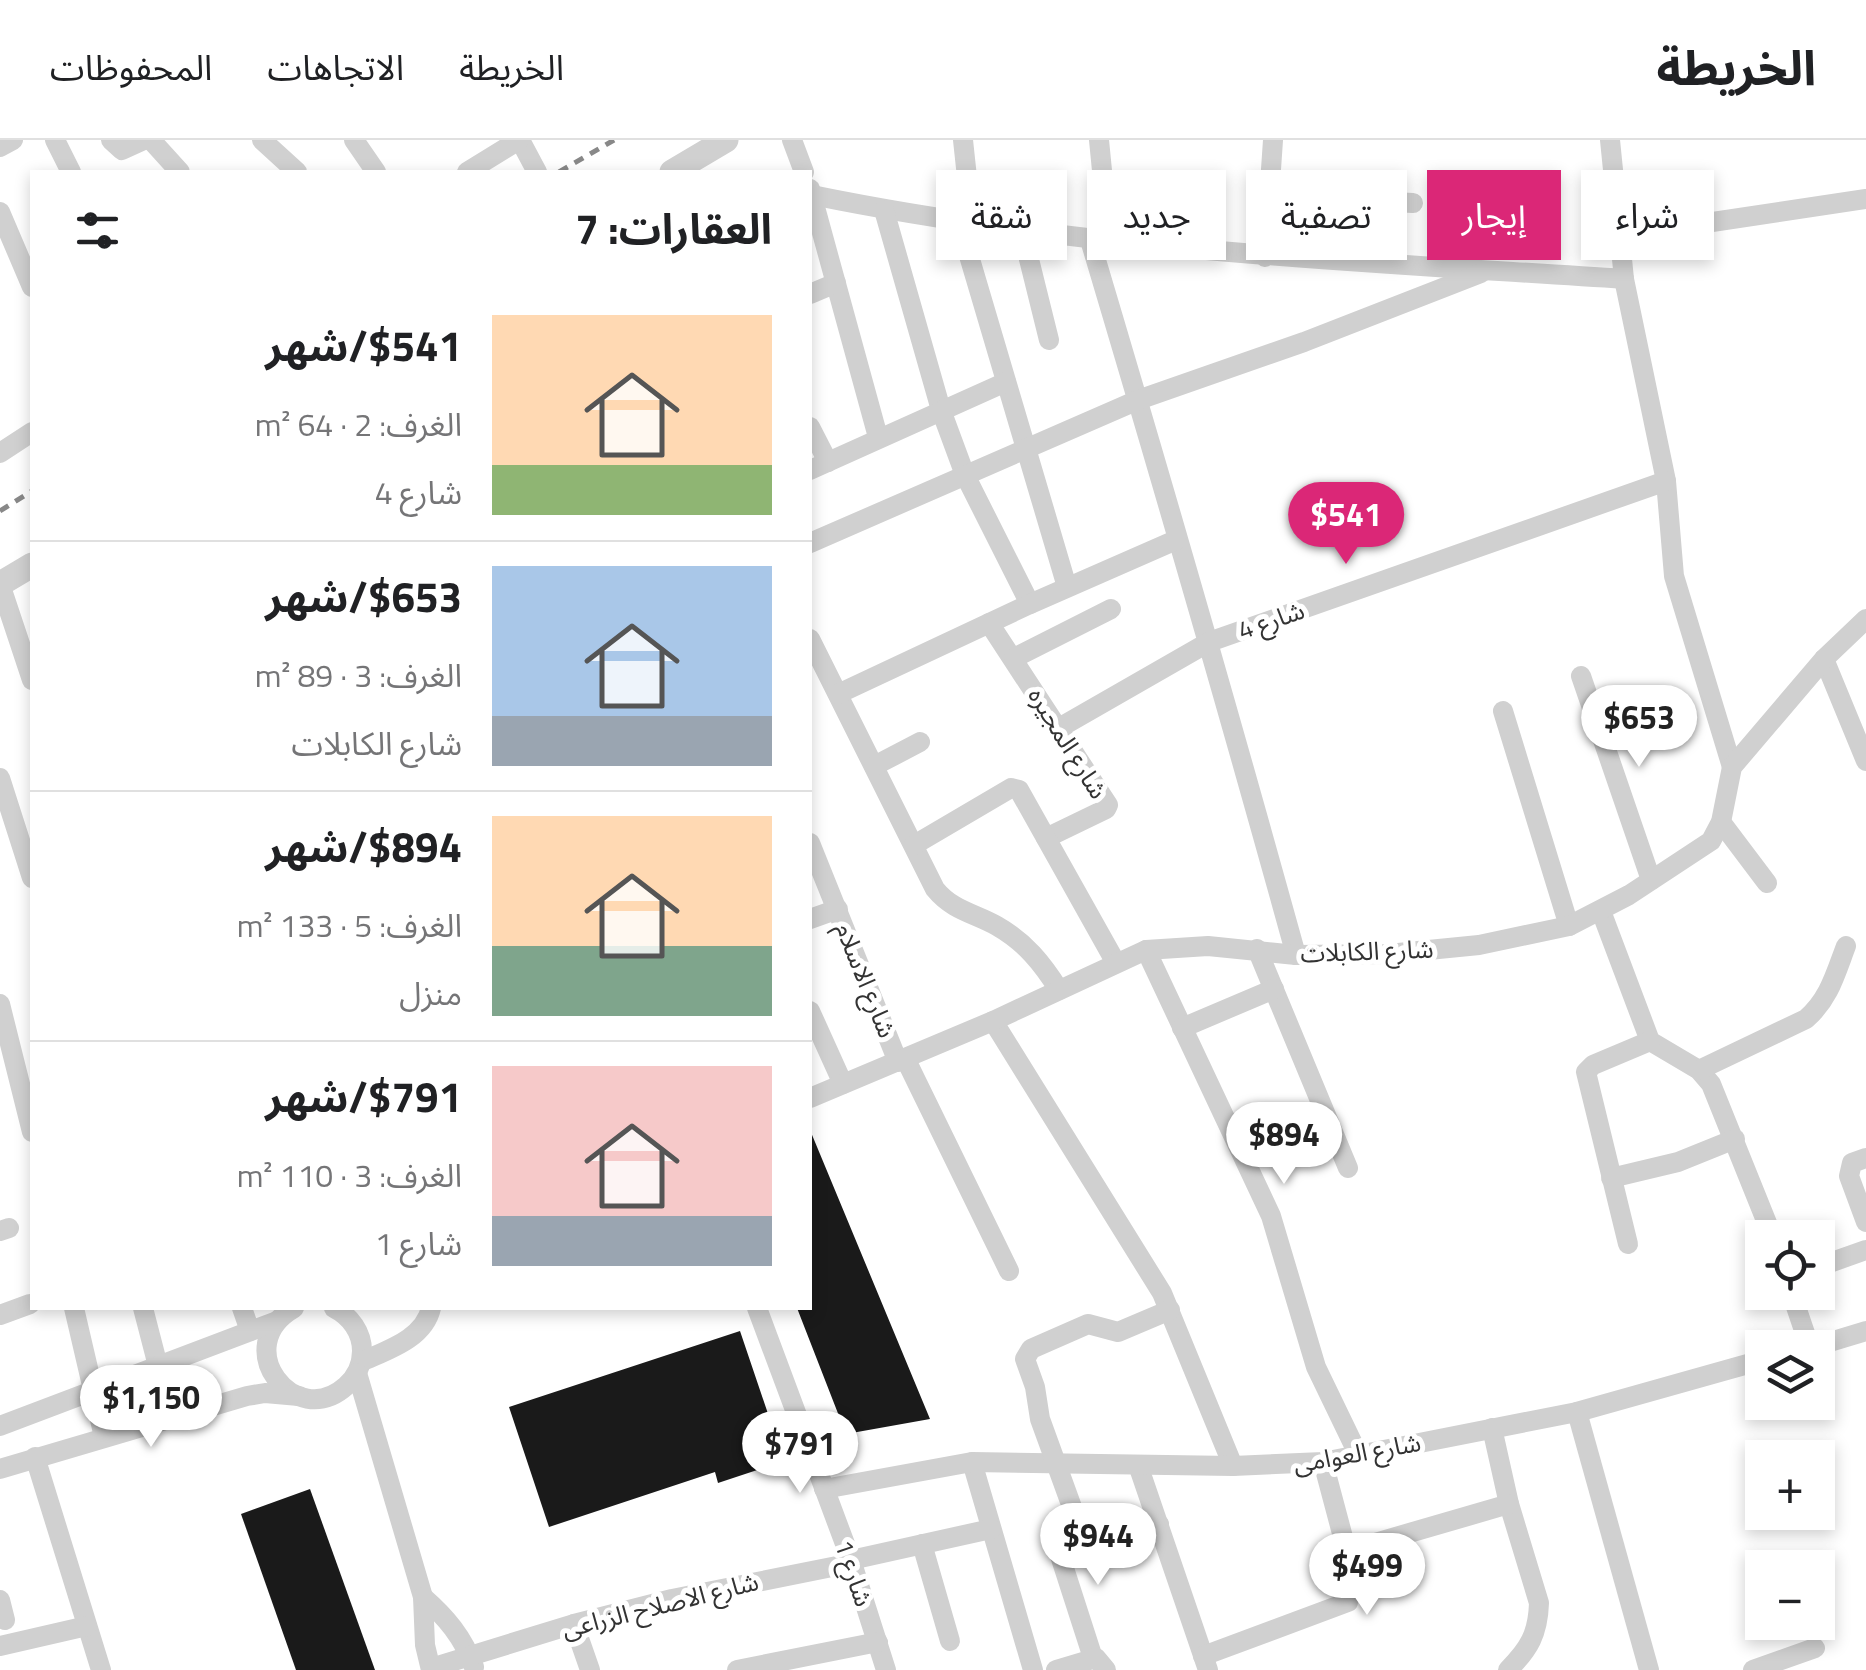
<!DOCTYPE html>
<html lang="ar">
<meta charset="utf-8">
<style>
body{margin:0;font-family:"Titillium Web","Noto Sans Arabic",sans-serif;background:#f6f6f6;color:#202124;direction:rtl;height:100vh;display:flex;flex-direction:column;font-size:38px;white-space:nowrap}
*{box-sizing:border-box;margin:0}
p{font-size:32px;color:#757577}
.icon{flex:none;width:55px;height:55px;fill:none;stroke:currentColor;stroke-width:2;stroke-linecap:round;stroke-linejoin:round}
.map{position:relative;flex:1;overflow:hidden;direction:ltr}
.sheet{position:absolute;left:30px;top:30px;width:782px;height:1140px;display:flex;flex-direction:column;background:#fff;border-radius:0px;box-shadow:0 5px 15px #0003;direction:rtl}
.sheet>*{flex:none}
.banner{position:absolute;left:842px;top:30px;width:872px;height:90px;direction:rtl;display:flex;gap:20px}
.tools{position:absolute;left:1745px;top:1080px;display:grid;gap:20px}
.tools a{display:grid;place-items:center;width:90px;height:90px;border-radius:0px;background:#fff;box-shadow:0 5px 15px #0003;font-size:50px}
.price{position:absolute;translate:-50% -85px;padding:0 22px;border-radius:35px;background:#fff;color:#222;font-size:32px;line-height:65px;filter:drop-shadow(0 2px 5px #0008)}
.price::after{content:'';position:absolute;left:50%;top:60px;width:30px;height:22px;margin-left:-15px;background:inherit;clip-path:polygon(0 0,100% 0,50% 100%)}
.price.active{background:#db2777;color:#fff}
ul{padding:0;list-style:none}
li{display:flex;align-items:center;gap:30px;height:250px;padding:0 40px}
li+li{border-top:2px solid #e0e0e0}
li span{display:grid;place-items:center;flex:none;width:280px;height:200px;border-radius:0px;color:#555}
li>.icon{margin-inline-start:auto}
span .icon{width:120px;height:120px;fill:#fffc;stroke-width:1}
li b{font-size:42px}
h2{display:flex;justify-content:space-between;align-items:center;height:120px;padding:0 40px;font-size:42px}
.pill{padding:0 35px;border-radius:0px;background:#fff;box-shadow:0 5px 15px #0003;font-size:35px;line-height:90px}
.pill.active{background:#db2777;color:#fff}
header{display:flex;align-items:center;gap:60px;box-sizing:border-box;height:140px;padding:0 50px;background:#fff;border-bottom:2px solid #e0e0e0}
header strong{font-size:48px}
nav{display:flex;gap:55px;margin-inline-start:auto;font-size:35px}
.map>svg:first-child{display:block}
</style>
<header>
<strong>الخريطة</strong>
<nav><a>الخريطة</a><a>الاتجاهات</a><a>المحفوظات</a></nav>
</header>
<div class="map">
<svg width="1866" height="1530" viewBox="0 0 1866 1530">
<rect width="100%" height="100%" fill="#fff"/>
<g fill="#1a1a1a">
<path d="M810,990L930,1279L846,1294L797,1168H810Z"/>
<path d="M740,1191L784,1321L718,1343L715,1332L549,1387L509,1267Z"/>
<path d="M310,1349L375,1530H296L241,1374Z"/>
</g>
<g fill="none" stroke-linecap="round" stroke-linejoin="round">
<g stroke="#d0d0d0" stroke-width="20">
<path d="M55,0L71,32"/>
<path d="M111,0L122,10L144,0"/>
<path d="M151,0L180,32"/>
<path d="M262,0L297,32"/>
<path d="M354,0L376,32"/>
<path d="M520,0L537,32"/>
<path d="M792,0L804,32"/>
<path d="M963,0L972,84"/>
<path d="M1099,0L1109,102"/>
<path d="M1610,0L1624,139L1666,341L1674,436L1732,627"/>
<path d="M0,7L13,0"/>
<path d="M467,32L519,0"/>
<path d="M810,49L878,297"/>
<path d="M812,55C1080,110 1352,121 1624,139"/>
<path d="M1269,56L1413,63"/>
<path d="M884,70L941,270L965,335L1030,464"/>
<path d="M0,72L32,147"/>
<path d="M959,82L1067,447"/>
<path d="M1022,91L1049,200"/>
<path d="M1619,96L1866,59"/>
<path d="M1090,100C1161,338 1230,576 1296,815"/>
<path d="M1265,117L1273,0"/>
<path d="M810,154L836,143"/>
<path d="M810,287L828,322"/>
<path d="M0,313L32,292"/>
<path d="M810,330L1006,242"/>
<path d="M810,403L1138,260L1304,202L1481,133"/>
<path d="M0,444L32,540"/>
<path d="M989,483L1108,665L1106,669L1046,698"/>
<path d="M810,499L935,749C953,771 974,773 997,786C1025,802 1042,823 1059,850"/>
<path d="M1014,518L1111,469"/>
<path d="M1824,519L1866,621"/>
<path d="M1581,536L1651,740"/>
<path d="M838,554L1030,464L1176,400"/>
<path d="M1503,571L1569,786"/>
<path d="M1059,588L1209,502L1666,341"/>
<path d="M874,626L920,602"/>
<path d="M0,638L32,738"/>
<path d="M1721,682L1767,743"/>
<path d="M810,703L898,922"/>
<path d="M914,705L1011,648L1019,650L1116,823"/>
<path d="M1601,771L1650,901L1699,930L1711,944L1773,1098"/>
<path d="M810,779L838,769"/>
<path d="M1257,809L1348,1028"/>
<path d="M1146,810L1271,1076L1316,1227L1358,1314"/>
<path d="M0,864L32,992"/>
<path d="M810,871L843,944"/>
<path d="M993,881L1162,1153L1233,1326"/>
<path d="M1182,888L1274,849"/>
<path d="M905,918L1009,1131"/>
<path d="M1699,930L1806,879C1829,859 1835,835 1846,806"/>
<path d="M810,958L993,881L1146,810L1208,806L1296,815L1388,814L1479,805L1569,786L1629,755L1711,701L1721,682L1732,627L1824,519L1866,479"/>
<path d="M1866,1018L1852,1023L1849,1036L1866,1082"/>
<path d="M1611,1038L1678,1022L1735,999"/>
<path d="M0,1091L9,1088"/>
<path d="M1628,1104L1586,932L1593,925L1650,901"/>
<path d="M1818,1127L1866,1110"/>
<path d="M1791,1152L1810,1208"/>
<path d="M74,1168L104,1297"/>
<path d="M143,1168L158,1226"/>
<path d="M242,1168L250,1191"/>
<path d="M294,1168C228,1206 295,1292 346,1246C356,1237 362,1225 362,1211C362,1192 350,1176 334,1168"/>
<path d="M757,1168L851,1420L886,1530"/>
<path d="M0,1175L30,1164"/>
<path d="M1810,1208L1866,1191"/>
<path d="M361,1222C387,1210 424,1199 431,1168"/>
<path d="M357,1233L423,1457L425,1505L431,1530"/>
<path d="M1577,1272L1649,1530"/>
<path d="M0,1286L277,1181"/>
<path d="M1492,1288L1509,1364L1539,1463C1538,1494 1529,1509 1508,1530"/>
<path d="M35,1317L101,1530"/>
<path d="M972,1322L1033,1530"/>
<path d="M1138,1325L1208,1530"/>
<path d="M0,1329L247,1256L265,1253L299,1256"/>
<path d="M824,1349L972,1322L1233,1326L1323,1322L1577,1272L1762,1220"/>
<path d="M1159,1384L1097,1418L1089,1414L1040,1279L1035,1247L1025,1219L1031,1209L1088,1184L1118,1192L1170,1170"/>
<path d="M1053,1394L1093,1518"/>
<path d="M922,1404L950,1501"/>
<path d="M1344,1412L1509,1364"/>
<path d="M851,1420L991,1389"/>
<path d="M423,1457C446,1477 463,1497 474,1527"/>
<path d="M0,1460L5,1480"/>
<path d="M574,1484L590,1530"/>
<path d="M0,1506L87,1486"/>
<path d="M1203,1516L1348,1462L1344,1401L1323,1322"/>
<path d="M431,1528L574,1484L672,1459L852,1423"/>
<path d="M737,1530L878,1502"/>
<path d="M1056,1530L1096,1518L1106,1530"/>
<path d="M1753,1530L1815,1508"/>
</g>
<g stroke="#d0d0d0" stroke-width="25">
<path d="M672,32L726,0"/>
<path d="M0,444L32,425"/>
</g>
<g stroke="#888" stroke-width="5" stroke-dasharray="10 8" stroke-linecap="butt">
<path d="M559,32L614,0"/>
<path d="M0,371L32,351"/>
</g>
</g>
<g text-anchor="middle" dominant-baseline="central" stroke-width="10" stroke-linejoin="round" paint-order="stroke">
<g font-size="25" fill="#333" stroke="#fff">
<text transform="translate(1271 480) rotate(-19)">شارع 4</text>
<text transform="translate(1068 603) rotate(58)">شارع المجيره</text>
<text transform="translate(1367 811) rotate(-2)">شارع الكابلات</text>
<text transform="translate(866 840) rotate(68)">شارع الاسلام</text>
<text transform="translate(1357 1313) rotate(-10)">شارع العوامى</text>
<text transform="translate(854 1433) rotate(71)">شارع 1</text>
<text transform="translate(660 1465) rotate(-14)">شارع الاصلاح الزراعى</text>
</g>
</g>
</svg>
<div class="tools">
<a><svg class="icon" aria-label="locate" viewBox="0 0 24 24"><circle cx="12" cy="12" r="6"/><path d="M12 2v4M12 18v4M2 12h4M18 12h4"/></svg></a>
<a><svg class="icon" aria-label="layers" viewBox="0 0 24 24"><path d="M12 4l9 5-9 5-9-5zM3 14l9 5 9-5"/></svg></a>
<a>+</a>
<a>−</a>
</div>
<b class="price active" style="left:1346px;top:427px">$541</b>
<b class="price" style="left:1639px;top:630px">$653</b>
<b class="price" style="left:1284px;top:1047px">$894</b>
<b class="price" style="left:151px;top:1310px">$1,150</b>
<b class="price" style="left:800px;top:1356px">$791</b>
<b class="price" style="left:1098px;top:1448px">$944</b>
<b class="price" style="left:1367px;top:1478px">$499</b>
<div class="banner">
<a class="pill">شراء</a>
<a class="pill active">إيجار</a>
<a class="pill">تصفية</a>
<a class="pill">جديد</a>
<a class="pill">شقة</a>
</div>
<section class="sheet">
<h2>العقارات: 7<svg class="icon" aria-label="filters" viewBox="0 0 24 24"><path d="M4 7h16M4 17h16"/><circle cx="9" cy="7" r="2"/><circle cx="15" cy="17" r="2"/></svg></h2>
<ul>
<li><span style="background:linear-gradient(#ffd9b3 75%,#8fb573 0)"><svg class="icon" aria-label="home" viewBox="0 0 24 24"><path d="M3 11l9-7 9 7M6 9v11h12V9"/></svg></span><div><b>$541/شهر</b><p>الغرف: 2 · 64 m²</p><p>شارع 4</p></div></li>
<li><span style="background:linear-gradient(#a9c7e8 75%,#9aa5b1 0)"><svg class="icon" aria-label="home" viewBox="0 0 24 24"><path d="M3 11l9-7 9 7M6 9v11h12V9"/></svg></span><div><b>$653/شهر</b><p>الغرف: 3 · 89 m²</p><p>شارع الكابلات</p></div></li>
<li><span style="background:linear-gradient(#ffd9b3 65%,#7fa58c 0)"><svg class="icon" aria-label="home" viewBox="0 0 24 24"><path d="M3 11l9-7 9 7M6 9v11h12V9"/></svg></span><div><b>$894/شهر</b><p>الغرف: 5 · 133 m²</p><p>منزل</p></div></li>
<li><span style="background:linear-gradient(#f6c9c9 75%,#9aa5b1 0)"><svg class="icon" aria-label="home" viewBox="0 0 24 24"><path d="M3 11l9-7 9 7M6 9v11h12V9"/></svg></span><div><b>$791/شهر</b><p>الغرف: 3 · 110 m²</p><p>شارع 1</p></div></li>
</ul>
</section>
</div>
